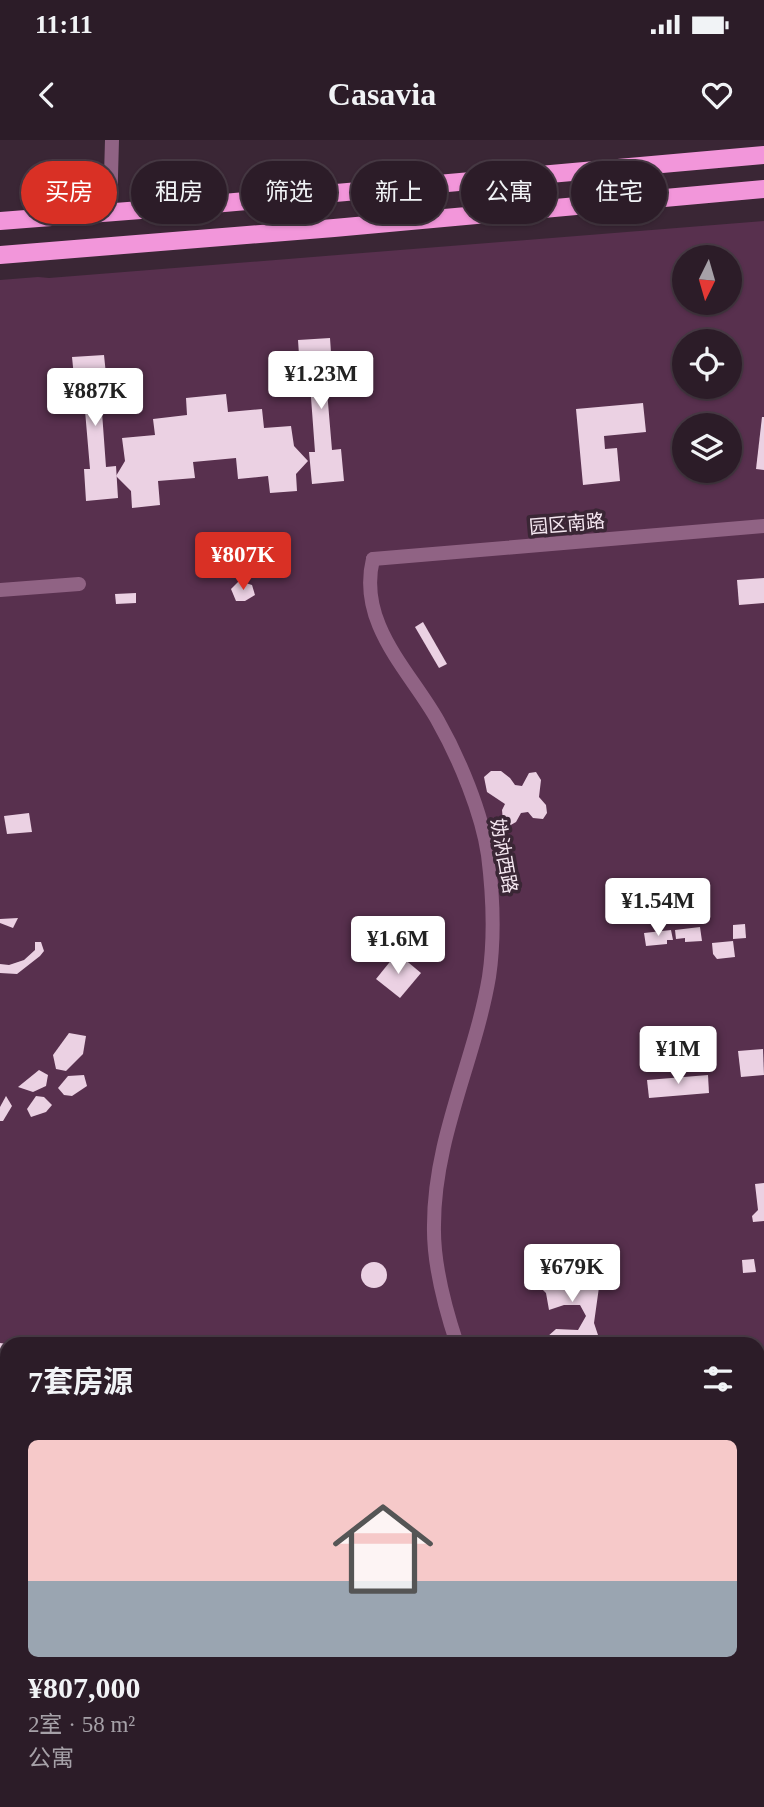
<!DOCTYPE html>
<html lang="zh">
<meta charset="utf-8">
<style>
body{margin:0;font-family:"Times New Roman","Noto Sans SC",serif;background:#342530;color:#f1f3f6;height:100vh;display:flex;flex-direction:column;font-size:26px;white-space:nowrap}
*{box-sizing:border-box;margin:0}
p{font-size:23px;color:#a6a1a8}
.icon{flex:none;width:38px;height:38px;fill:none;stroke:currentColor;stroke-width:2;stroke-linecap:round;stroke-linejoin:round}
.map{position:relative;flex:1;overflow:hidden}
.side{position:absolute;left:0px;top:1197px;width:765px;height:471px;display:flex;flex-direction:column;background:#2c1c28;border-radius:21px 21px 0 0;box-shadow:0 2px 5px #0004,0 0 0 2px #483a45}
.side>*{flex:none}
.guide{position:absolute;left:21px;top:21px;width:723px;height:63px;display:flex;gap:14px}
.needle{width:46px;rotate:185deg}
.fabs{position:absolute;left:672px;top:105px;display:grid;gap:14px}
.fabs a{display:grid;place-items:center;width:70px;height:70px;border-radius:50%;background:#2c1c28;box-shadow:0 2px 5px #0004,0 0 0 2px #483a45;font-size:35px}
.price{position:absolute;translate:-50% -60px;padding:0 16px;border-radius:7px;background:#fff;color:#222;font-size:23px;line-height:46px;filter:drop-shadow(0 2px 4px #0008)}
.price::after{content:'';position:absolute;left:50%;top:42px;width:21px;height:16px;margin-left:-10px;background:inherit;clip-path:polygon(0 0,100% 0,50% 100%)}
.price.selected{background:#d93025;color:#fff}
ul{padding:0;list-style:none}
li{display:grid;align-content:center;gap:14px;height:371px;padding:0 28px}
li span{display:grid;place-items:center;height:217px;border-radius:10px;color:#555}
li>.icon{margin-inline-start:auto}
span .icon{width:126px;height:126px;fill:#fffc;stroke-width:1}
li b{font-size:30px}
h2{display:flex;justify-content:space-between;align-items:center;height:84px;padding:0 28px;font-size:30px}
.chip{padding:0 24px;border-radius:32px;background:#2c1c28;box-shadow:0 2px 5px #0004,0 0 0 2px #483a45;font-size:24px;line-height:63px}
.chip.selected{background:#d93025;color:#fff}
.status{display:flex;justify-content:space-between;align-items:center;height:49px;padding:0 35px;background:#2c1c28;direction:ltr}
.status svg{height:19px;fill:currentColor}
header{display:flex;justify-content:space-between;align-items:center;height:91px;padding:0 28px;background:#2c1c28;font-size:32px;font-weight:600}
.map>svg:first-child{display:block}
</style>
<div class="status"><b>11:11</b><svg viewBox="0 0 49 12"><path d="M0 12V9h3v3zM5 12V6h3v6zM10 12V3h3v9zM15 12V0h3v12zM26 1h20v11H26zM47 4h2v5h-2z"/></svg></div>
<header><svg class="icon" aria-label="back" viewBox="0 0 24 24"><path d="M15 5l-7 7 7 7"/></svg>Casavia<svg class="icon" aria-label="heart" viewBox="0 0 24 24"><path d="M12 20l-8-8c-3-5 5-10 8-4 3-6 11-1 8 4z"/></svg></header>
<div class="map">
<svg width="764" height="1667" viewBox="0 0 764 1667">
<rect width="100%" height="100%" fill="#3a2635"/>
<path fill="#58304e" fill-rule="evenodd" d="M764,81V1667H0V140L38,137L49,138ZM684,117H730V163H684ZM684,201H730V247H684ZM684,285H730V331H684ZM7,1204H758V1661H7Z"/>
<g fill="#2e0426">
<path d="M758,1397L764,1405V1518L758,1521V1421L763,1420L758,1413Z"/>
<path d="M0,1541L7,1545V1661H127L122,1667H0Z"/>
</g>
<g fill="#ebd1e3">
<path d="M330,198L332,227H325L332,310L341,309L344,341L312,344L309,312H315L309,230H300L298,200Z"/>
<path d="M104,215L107,244L100,245L106,327L116,326L118,358L86,361L84,329H90L83,247H75L72,217Z"/>
<path d="M226,254L228,272L262,269L264,288L291,286L294,306L308,321L296,334L297,351L270,353L268,336L238,339L236,318L193,322L195,338L158,341L160,365L132,368L131,351L116,336L125,321L122,298L155,295L153,279L187,275L186,258Z"/>
<path d="M643,263L646,292L604,296L605,309L617,308L620,341L583,345L576,269Z"/>
<path d="M762,277H764V330L756,329Z"/>
<path d="M764,438V463L739,465L737,440Z"/>
<path d="M239,441L252,445L255,455L245,461H236L231,449Z"/>
<path d="M136,453V463L116,464L115,454Z"/>
<path d="M423,482L447,524L439,528L415,487Z"/>
<path d="M491,631H501L510,638L515,645L522,646L529,633L536,632L541,640L539,657L546,665L547,673L543,679L533,678L528,672L521,673L516,682L509,686L503,681L502,670L505,664L487,652L484,637Z"/>
<path d="M29,673L32,692L7,694L4,676Z"/>
<path d="M18,778L13,788L0,783V779Z"/>
<path d="M745,784L746,798L733,799V785Z"/>
<path d="M700,787L702,801L685,802V798L676,799L675,790Z"/>
<path d="M671,790L673,800H667V804L646,806L644,793Z"/>
<path d="M733,801L735,817L717,819L713,814L712,803Z"/>
<path d="M35,802H41L44,811L40,816L17,834L0,833V824L9,825L24,820L35,810Z"/>
<path d="M397,813L421,833L400,858L376,839Z"/>
<path d="M69,893L86,896L83,914L66,931L56,929L53,915Z"/>
<path d="M763,909L764,935L741,937L738,911Z"/>
<path d="M710,915L711,931L698,932L697,916Z"/>
<path d="M39,930L48,935L46,946L33,952L18,947Z"/>
<path d="M84,935L87,946L72,956L64,955L58,948L68,936Z"/>
<path d="M708,935L709,953L649,958L647,940Z"/>
<path d="M6,956L12,966L3,981H0V967Z"/>
<path d="M36,956L44,957L52,965L46,972L31,977L27,969Z"/>
<path d="M764,1043V1081L753,1082L752,1076L758,1070L755,1044Z"/>
<path d="M754,1119L756,1132L743,1133L742,1120Z"/>
<circle cx="374" cy="1135" r="13"/>
<path d="M541,1127L554,1128L565,1148L575,1145L581,1128H592L600,1140L594,1183L601,1204H547V1197L556,1189L578,1190L586,1176L580,1165H564L549,1170L546,1153L537,1144L534,1133Z"/>
<path d="M0,1203L7,1204V1376L0,1369Z"/>
<path d="M149,1661L202,1662V1667H149Z"/>
</g>
<g fill="none" stroke-linecap="round" stroke-linejoin="round">
<g stroke="#906384" stroke-width="14">
<path d="M373,419C357,484 410,531 438,581C459,618 482,673 488,715C493,755 495,797 489,837C475,920 434,998 434,1085C433,1123 445,1168 457,1204"/>
<path d="M505,1667L506,1661"/>
</g>
<g stroke="#906384" stroke-width="14">
<path d="M110,72L112,0"/>
<path d="M373,419L764,386"/>
<path d="M0,450L79,444"/>
<path d="M758,1260H764"/>
</g>
<g stroke="#f296da" stroke-width="18">
<path d="M0,81L179,67L764,15"/>
<path d="M0,115L334,88L764,49"/>
</g>
</g>
<g text-anchor="middle" dominant-baseline="central" stroke-width="7" stroke-linejoin="round" paint-order="stroke">
<g font-size="19" fill="#f4e6f0" stroke="#3a2635">
<text transform="translate(567 384) rotate(-5)">园区南路</text>
<text transform="translate(504 716) rotate(80)">妫汭西路</text>
</g>
</g>
</svg>
<div class="fabs">
<a><svg class="needle" viewBox="-14 -14 28 28"><path d="M0-13l5 13h-10z" fill="#e53935"/><path d="M0 13l5-13h-10z" fill="#a6a1a8"/></svg></a>
<a><svg class="icon" aria-label="locate" viewBox="0 0 24 24"><circle cx="12" cy="12" r="6"/><path d="M12 2v4M12 18v4M2 12h4M18 12h4"/></svg></a>
<a><svg class="icon" aria-label="layers" viewBox="0 0 24 24"><path d="M12 4l9 5-9 5-9-5zM3 14l9 5 9-5"/></svg></a>
</div>
<b class="price" style="left:321px;top:271px">¥1.23M</b>
<b class="price" style="left:95px;top:288px">¥887K</b>
<b class="price selected" style="left:243px;top:452px">¥807K</b>
<b class="price" style="left:658px;top:798px">¥1.54M</b>
<b class="price" style="left:398px;top:836px">¥1.6M</b>
<b class="price" style="left:678px;top:946px">¥1M</b>
<b class="price" style="left:572px;top:1164px">¥679K</b>
<div class="guide">
<a class="chip selected">买房</a>
<a class="chip">租房</a>
<a class="chip">筛选</a>
<a class="chip">新上</a>
<a class="chip">公寓</a>
<a class="chip">住宅</a>
</div>
<section class="side">
<h2>7套房源<svg class="icon" aria-label="filters" viewBox="0 0 24 24"><path d="M4 7h16M4 17h16"/><circle cx="9" cy="7" r="2"/><circle cx="15" cy="17" r="2"/></svg></h2>
<ul>
<li><span style="background:linear-gradient(#f6c9c9 65%,#9aa5b1 0)"><svg class="icon" aria-label="home" viewBox="0 0 24 24"><path d="M3 11l9-7 9 7M6 9v11h12V9"/></svg></span><div><b>¥807,000</b><p>2室 · 58 m²</p><p>公寓</p></div></li>
</ul>
</section>
</div>
